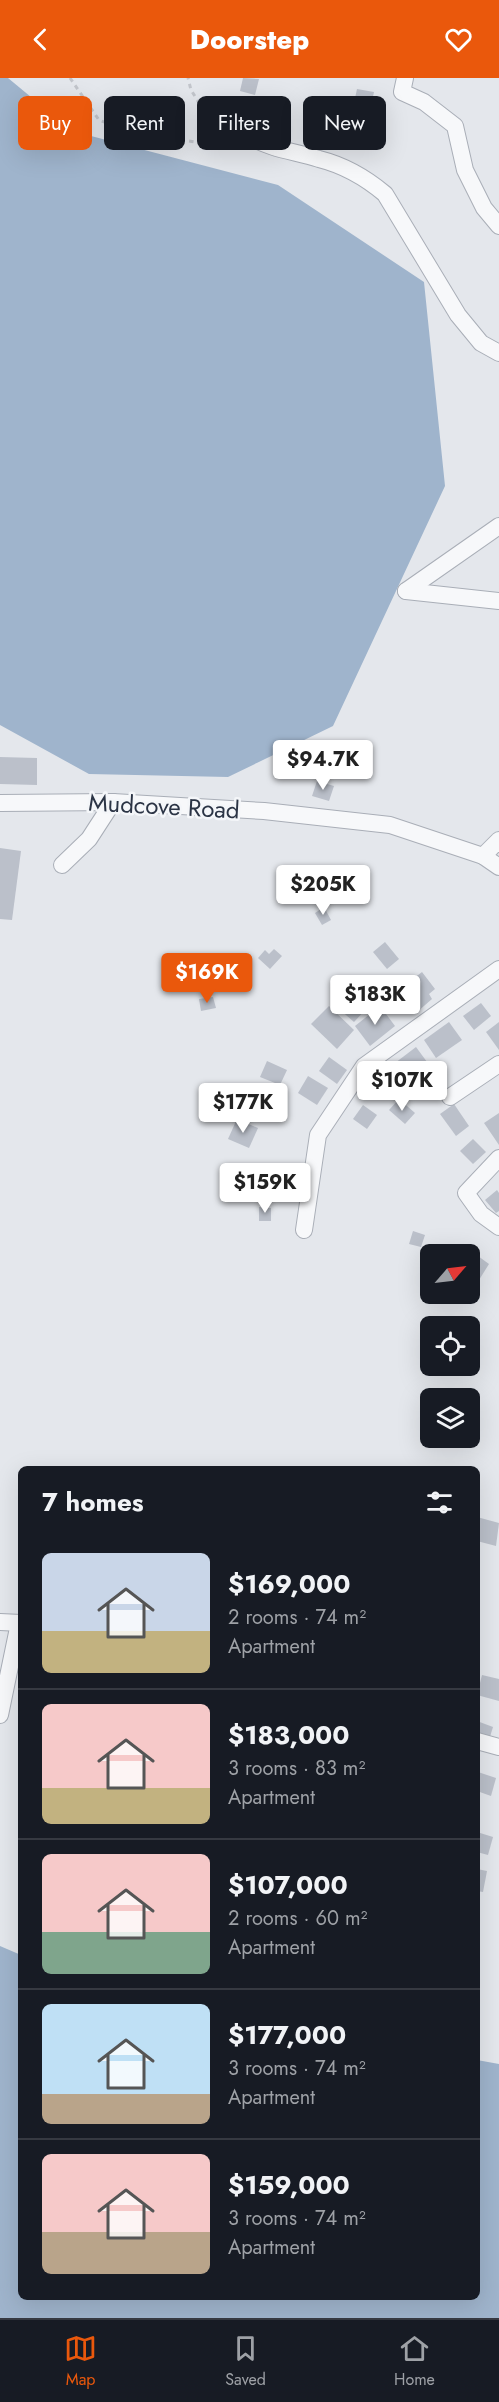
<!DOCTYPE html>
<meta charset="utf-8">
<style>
body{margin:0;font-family:Jost,sans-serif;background:#20242c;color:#f1f3f6;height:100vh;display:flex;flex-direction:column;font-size:22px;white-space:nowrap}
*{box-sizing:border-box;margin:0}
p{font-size:20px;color:#9ea1a6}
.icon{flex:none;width:33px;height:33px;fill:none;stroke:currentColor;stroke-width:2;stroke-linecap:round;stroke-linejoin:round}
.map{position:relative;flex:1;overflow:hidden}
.side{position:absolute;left:18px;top:1388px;width:462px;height:834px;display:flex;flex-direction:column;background:#171b24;border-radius:9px;box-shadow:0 6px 24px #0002}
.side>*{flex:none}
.top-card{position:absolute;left:18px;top:18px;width:464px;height:54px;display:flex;gap:12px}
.needle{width:39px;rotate:62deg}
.buttons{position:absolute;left:420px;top:1166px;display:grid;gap:12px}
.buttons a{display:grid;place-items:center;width:60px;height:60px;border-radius:9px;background:#171b24;box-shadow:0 6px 24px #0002;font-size:30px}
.price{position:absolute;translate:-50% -51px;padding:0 14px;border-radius:6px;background:#fff;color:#222;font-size:20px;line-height:39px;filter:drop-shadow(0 2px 3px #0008)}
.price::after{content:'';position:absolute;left:50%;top:36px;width:18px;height:14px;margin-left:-9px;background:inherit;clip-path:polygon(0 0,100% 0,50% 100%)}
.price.active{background:#ea580c;color:#fff}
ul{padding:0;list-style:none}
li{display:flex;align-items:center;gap:18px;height:150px;padding:0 24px}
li+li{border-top:2px solid #363941}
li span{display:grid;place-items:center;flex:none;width:168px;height:120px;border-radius:9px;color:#555}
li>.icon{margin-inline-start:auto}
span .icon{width:72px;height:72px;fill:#fffc;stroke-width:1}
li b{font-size:26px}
h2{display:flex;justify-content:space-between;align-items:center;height:72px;padding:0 24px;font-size:26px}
.pill{padding:0 21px;border-radius:9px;background:#171b24;box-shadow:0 6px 24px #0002;font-size:21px;line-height:54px}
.pill.active{background:#ea580c;color:#fff}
header{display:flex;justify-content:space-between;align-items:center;height:78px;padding:0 24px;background:#ea580c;color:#fff;font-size:27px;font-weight:800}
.tabs{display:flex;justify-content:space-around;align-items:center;height:84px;border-top:2px solid #363941;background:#171b24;font-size:16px;color:#9ea1a6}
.tabs a{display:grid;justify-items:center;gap:3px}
.tabs .active{color:#ea580c}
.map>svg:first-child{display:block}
</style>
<header><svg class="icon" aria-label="back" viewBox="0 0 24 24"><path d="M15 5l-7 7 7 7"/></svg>Doorstep<svg class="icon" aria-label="heart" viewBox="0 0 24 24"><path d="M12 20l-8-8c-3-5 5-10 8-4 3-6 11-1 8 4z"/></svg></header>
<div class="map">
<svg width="499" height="2240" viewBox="0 0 499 2240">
<rect width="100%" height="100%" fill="#e4e7ec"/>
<g fill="#9fb4cc">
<path d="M0,0H8L72,53L278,107L424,204L445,408L333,648L228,699L89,696L0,647Z"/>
<path d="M0,1868L21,1877V2218H477V1982L499,1986V2240H0Z"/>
</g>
<g fill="#bbc0ca">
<path d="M243,0L259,1L255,17L240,13Z"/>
<path d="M357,11L374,14L369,37L352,34Z"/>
<path d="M266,29L284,33L282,45L264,42Z"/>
<path d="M0,679L37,680V707L0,706Z"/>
<path d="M317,703L334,708L329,723L312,718Z"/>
<path d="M0,770L21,773L12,842L0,841Z"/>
<path d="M324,829L331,842L322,847L315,835Z"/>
<path d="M385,864L399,881L387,891L373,874Z"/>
<path d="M274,871L282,878L270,891L258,880L265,872L269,876Z"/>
<path d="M422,894L435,911L429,916L432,921L417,934L399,912Z"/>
<path d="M365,901L381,915L354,944L338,930Z"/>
<path d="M213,919L216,930L201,933L199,921Z"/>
<path d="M481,925L491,938L474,952L463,938Z"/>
<path d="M329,928L354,952L337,971L311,946Z"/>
<path d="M380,928L395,948L370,968L355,948Z"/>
<path d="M449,944L462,962L436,980L424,962Z"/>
<path d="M499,944V972L486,954Z"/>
<path d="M416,969L430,988L409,1004L395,985Z"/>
<path d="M329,979L347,992L337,1006L319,993Z"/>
<path d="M267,983L287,992L280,1007L260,999Z"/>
<path d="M381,988L393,1000L376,1017L364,1005Z"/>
<path d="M424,995L437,1011L423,1022L410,1006Z"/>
<path d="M308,998L328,1010L317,1027L298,1015Z"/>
<path d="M231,1008L251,1013L245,1033L226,1028Z"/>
<path d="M399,1021L415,1035L405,1046L389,1032Z"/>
<path d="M454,1026L469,1048L456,1058L440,1036Z"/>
<path d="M363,1027L377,1037L367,1051L353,1041Z"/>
<path d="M499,1035V1067L484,1045Z"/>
<path d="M237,1041L258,1050L249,1070L228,1061Z"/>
<path d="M473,1061L486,1074L473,1086L460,1073Z"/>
<path d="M283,1088L284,1102L273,1103L271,1090Z"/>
<path d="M497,1112L499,1115V1133L496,1135L485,1122Z"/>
<path d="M259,1129L271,1130V1143H259Z"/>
<path d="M413,1153L425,1157L421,1169L409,1166Z"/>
<path d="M478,1178L489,1186L479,1202L470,1195Z"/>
<path d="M477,1439L499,1445L496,1468L477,1463Z"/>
<path d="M482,1597L499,1601V1623L477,1617Z"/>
<path d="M477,1643L493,1649L489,1662L477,1658Z"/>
<path d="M478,1694L496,1700L491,1718L477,1713Z"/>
<path d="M477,1754L493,1759L488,1777L477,1774Z"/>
<path d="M477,1791L487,1793L483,1814L477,1813Z"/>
</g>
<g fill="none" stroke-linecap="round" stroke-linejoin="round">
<defs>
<g id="minor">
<path d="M405,0L402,14L424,24L455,48L465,92L484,130L499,148"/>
<path d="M248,58C273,72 293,73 319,81C343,87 366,100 385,116L458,237L481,265L499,275"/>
<path d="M406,513L499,448"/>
<path d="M406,513L499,523"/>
<path d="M0,725L113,724L264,733L390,747L483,778L499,789"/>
<path d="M483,778L499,762"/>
<path d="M62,787L89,761L113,724"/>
<path d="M450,1019L499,986"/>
<path d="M499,1080L466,1115L481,1136L499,1149"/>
<path d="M304,1152L318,1057L364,988L499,891"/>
<path d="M0,1544L21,1545"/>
<path d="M0,1637L19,1545"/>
<path d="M477,1663L499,1669"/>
</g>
</defs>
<use href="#minor" stroke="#a9aeb7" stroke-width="18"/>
<path stroke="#c2c5cb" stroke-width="3" stroke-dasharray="4.5 4.5" stroke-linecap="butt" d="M70,0L99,42L131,54L195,64L217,53L191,12L188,0"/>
<use href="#minor" stroke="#f7f8fa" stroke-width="16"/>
</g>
<g text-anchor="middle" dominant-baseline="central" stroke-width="5" stroke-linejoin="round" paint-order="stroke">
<g font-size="24" fill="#2b3445" stroke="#f4f6f9">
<text transform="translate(164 728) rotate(3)">Mudcove Road</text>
</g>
</g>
</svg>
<div class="buttons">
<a><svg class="needle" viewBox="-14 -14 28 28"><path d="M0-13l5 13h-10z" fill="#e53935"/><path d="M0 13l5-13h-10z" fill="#9ea1a6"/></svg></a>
<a><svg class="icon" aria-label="locate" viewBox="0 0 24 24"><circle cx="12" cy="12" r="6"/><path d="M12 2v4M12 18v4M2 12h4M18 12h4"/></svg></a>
<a><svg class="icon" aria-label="layers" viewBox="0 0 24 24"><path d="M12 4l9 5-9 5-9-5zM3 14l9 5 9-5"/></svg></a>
</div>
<b class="price" style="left:323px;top:713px">$94.7K</b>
<b class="price" style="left:323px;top:838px">$205K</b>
<b class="price active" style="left:207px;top:926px">$169K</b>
<b class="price" style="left:375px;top:948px">$183K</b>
<b class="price" style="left:402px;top:1034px">$107K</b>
<b class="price" style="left:243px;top:1056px">$177K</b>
<b class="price" style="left:265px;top:1136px">$159K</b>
<div class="top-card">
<a class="pill active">Buy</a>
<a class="pill">Rent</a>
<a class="pill">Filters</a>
<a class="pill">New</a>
</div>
<section class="side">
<h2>7 homes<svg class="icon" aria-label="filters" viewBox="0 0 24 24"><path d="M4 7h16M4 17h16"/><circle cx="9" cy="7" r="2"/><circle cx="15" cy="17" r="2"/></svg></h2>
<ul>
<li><span style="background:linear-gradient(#c9d6e8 65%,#c2b280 0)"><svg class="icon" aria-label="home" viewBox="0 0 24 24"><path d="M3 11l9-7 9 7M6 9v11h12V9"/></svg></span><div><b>$169,000</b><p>2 rooms · 74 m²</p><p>Apartment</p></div></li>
<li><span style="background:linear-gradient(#f6c9c9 70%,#c2b280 0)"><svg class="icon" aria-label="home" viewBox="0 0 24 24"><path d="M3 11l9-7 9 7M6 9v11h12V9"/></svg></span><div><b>$183,000</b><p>3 rooms · 83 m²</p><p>Apartment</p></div></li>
<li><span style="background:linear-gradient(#f6c9c9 65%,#7fa58c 0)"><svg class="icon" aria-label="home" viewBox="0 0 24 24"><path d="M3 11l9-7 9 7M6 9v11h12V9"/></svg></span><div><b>$107,000</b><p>2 rooms · 60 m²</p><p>Apartment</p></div></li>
<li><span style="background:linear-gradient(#bfe0f5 75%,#b9a48a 0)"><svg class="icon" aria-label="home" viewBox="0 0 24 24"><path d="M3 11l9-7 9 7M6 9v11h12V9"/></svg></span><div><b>$177,000</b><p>3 rooms · 74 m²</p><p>Apartment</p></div></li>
<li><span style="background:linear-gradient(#f6c9c9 65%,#b9a48a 0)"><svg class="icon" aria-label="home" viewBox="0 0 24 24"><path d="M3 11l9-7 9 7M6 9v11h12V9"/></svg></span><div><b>$159,000</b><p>3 rooms · 74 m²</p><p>Apartment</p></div></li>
</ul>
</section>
</div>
<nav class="tabs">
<a class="active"><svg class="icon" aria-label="map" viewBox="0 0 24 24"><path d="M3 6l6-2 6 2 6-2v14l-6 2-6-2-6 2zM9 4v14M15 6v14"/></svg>Map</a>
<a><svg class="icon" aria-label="saved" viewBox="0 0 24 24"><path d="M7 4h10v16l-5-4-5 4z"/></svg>Saved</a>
<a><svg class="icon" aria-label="home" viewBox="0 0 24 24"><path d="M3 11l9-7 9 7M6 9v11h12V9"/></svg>Home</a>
</nav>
